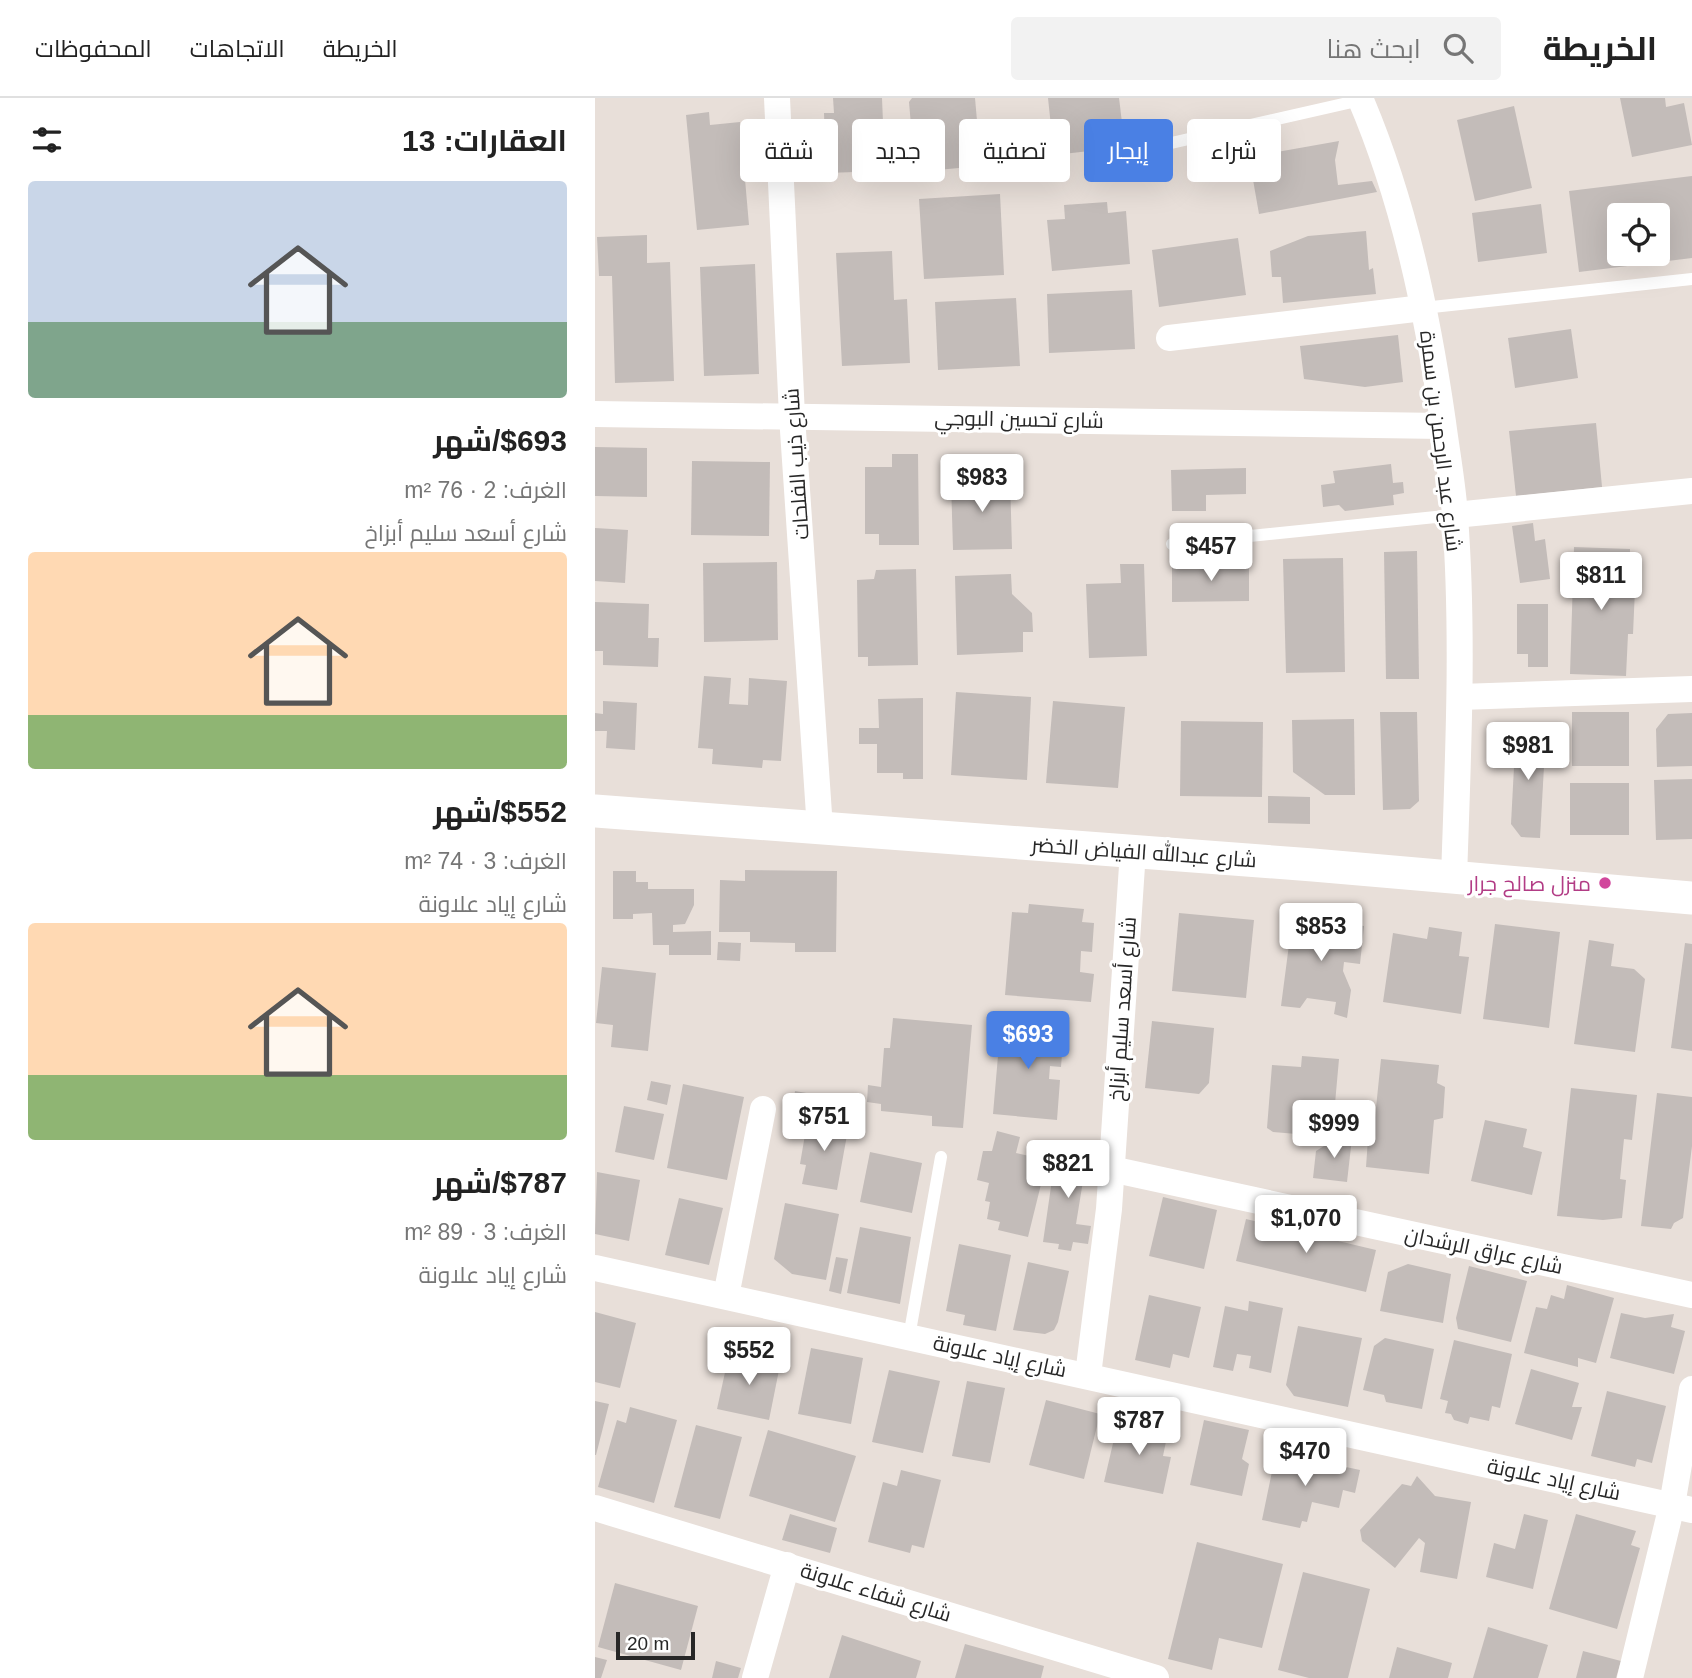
<!DOCTYPE html>
<html lang="ar">
<meta charset="utf-8">
<style>
body{margin:0;font-family:Arial,Cairo,sans-serif;background:#f2f2f2;color:#222;direction:rtl;height:100vh;display:flex;flex-direction:column;font-size:26px;white-space:nowrap}
*{box-sizing:border-box;margin:0}
p{font-size:23px;color:#767676}
.icon{flex:none;width:38px;height:38px;fill:none;stroke:currentColor;stroke-width:2;stroke-linecap:round;stroke-linejoin:round}
.map{position:relative;flex:1;overflow:hidden;direction:ltr}
.panel{display:flex;flex-direction:column;background:#fff;width:595px}
.panel>*{flex:none}
.banner{position:absolute;left:21px;top:21px;width:665px;height:63px;direction:rtl;display:flex;gap:14px}
.tools{position:absolute;left:1012px;top:105px;display:grid;gap:14px}
.tools a{display:grid;place-items:center;width:63px;height:63px;border-radius:7px;background:#fff;box-shadow:0 7px 28px #0002;font-size:35px}
.scale{position:absolute;left:21px;bottom:18px;width:79px;box-sizing:border-box;padding-left:7px;border:4px solid #272727;border-top:0;font-size:19px;line-height:24px;white-space:nowrap;color:#272727;-webkit-text-stroke:5px #fff;paint-order:stroke}
.price{position:absolute;translate:-50% -60px;padding:0 16px;border-radius:7px;background:#fff;color:#222;font-size:23px;line-height:46px;filter:drop-shadow(0 2px 4px #0008)}
.price::after{content:'';position:absolute;left:50%;top:42px;width:21px;height:16px;margin-left:-10px;background:inherit;clip-path:polygon(0 0,100% 0,50% 100%)}
.price.on{background:#4a80e4;color:#fff}
ul{padding:0;list-style:none}
li{display:grid;align-content:center;gap:14px;height:371px;padding:0 28px}
li span{display:grid;place-items:center;height:217px;border-radius:7px;color:#555}
li>.icon{margin-inline-start:auto}
span .icon{width:126px;height:126px;fill:#fffc;stroke-width:1}
li b{font-size:30px}
h2{display:flex;justify-content:space-between;align-items:center;height:84px;padding:0 28px;font-size:30px}
.tag{padding:0 24px;border-radius:7px;background:#fff;box-shadow:0 7px 28px #0002;font-size:24px;line-height:63px}
.tag.on{background:#4a80e4;color:#fff}
header{display:flex;align-items:center;gap:42px;box-sizing:border-box;height:98px;padding:0 35px;background:#fff;border-bottom:2px solid #e0e0e0}
header strong{font-size:33px}
nav{display:flex;gap:38px;margin-inline-start:auto;font-size:24px}
.search{width:490px;height:63px;background:#f2f2f2;display:flex;align-items:center;gap:18px;box-sizing:border-box;padding:0 24px;border-radius:7px;color:#767676;font-size:26px}
main{display:flex;flex:1;min-height:0}
.map>svg:first-child{display:block}
</style>
<header>
<strong>الخريطة</strong>
<div class="search"><svg class="icon" aria-label="search" viewBox="0 0 24 24"><circle cx="10" cy="10" r="6"/><path d="M15 15l6 6"/></svg>ابحث هنا</div>
<nav><a>الخريطة</a><a>الاتجاهات</a><a>المحفوظات</a></nav>
</header>
<main>
<div class="map">
<svg width="1097" height="1580" viewBox="0 0 1097 1580">
<rect width="100%" height="100%" fill="#e8dfd9"/>
<g fill="#c3bcb9" fill-rule="evenodd">
<path d="M238,0H287L290,73L231,75L229,15H239Z"/>
<path d="M317,0H380L386,68L320,74L314,4Z"/>
<path d="M453,0H524L530,49L459,57Z"/>
<path d="M1025,0H1070L1071,9L1089,5L1097,47L1037,59Z"/>
<path d="M919,8L937,90L880,103L862,22Z"/>
<path d="M114,14L115,27L145,24L154,127L102,132L91,17Z"/>
<path d="M744,43L740,62L743,87L777,83L782,94L664,116L654,59Z"/>
<path d="M1097,78V160L984,174L974,93ZM1024,117H1062V156H1024Z"/>
<path d="M405,96L409,177L329,181L324,101Z"/>
<path d="M512,104L513,115L531,113L535,166L457,173L452,122L470,121L469,107Z"/>
<path d="M946,106L952,155L883,164L877,115Z"/>
<path d="M771,133L774,172L778,170L781,196L688,205L686,179H677L675,153L713,138Z"/>
<path d="M52,137V165L75,164L79,283L20,285L17,178H4L2,139Z"/>
<path d="M643,140L651,197L564,209L557,152Z"/>
<path d="M297,153L299,202L312,201L315,265L247,268L241,155Z"/>
<path d="M160,166L164,276L109,278L105,169Z"/>
<path d="M537,192L540,251L454,255L452,196Z"/>
<path d="M421,200L425,268L343,272L340,204Z"/>
<path d="M976,231L983,280L920,290L913,240Z"/>
<path d="M803,237L808,284L770,289L709,281L705,248Z"/>
<path d="M1001,325L1007,389L921,398L914,333Z"/>
<path d="M0,349L52,350V399L0,398Z"/>
<path d="M297,356H323L324,447H284V436H270V369H297Z"/>
<path d="M97,363L175,364L174,438L96,437Z"/>
<path d="M796,366L798,385L808,384L809,395L798,397L799,407L750,413L744,407L728,409L726,387L740,385L738,373Z"/>
<path d="M651,370V396L611,397V413H577L576,372Z"/>
<path d="M415,380L417,451L358,452L356,382Z"/>
<path d="M938,425L940,443L950,441L955,481L925,485L917,428Z"/>
<path d="M0,430L33,432L30,485L0,483Z"/>
<path d="M979,449L1035,451L1034,491H1040L1038,536H1033L1031,578L975,576Z"/>
<path d="M822,453L824,581H791L789,454Z"/>
<path d="M748,460L750,574L691,575L688,461Z"/>
<path d="M182,464L183,542L109,544L108,465Z"/>
<path d="M654,465V503L577,504V466Z"/>
<path d="M525,466H549L552,558L494,560L491,486L526,485Z"/>
<path d="M321,471L323,567L273,568V559H263L262,482L279,481L281,472Z"/>
<path d="M416,476L417,496L437,515L438,534H428V554L362,557L360,478Z"/>
<path d="M0,504L54,506L53,540H64L63,569L8,567V553H0Z"/>
<path d="M922,506H953V569H933V556H922Z"/>
<path d="M109,578L136,580L134,606L153,607L154,580L192,583L186,663L168,662L167,670L117,666L118,651L103,650Z"/>
<path d="M361,594L436,599L432,682L356,677Z"/>
<path d="M328,600V681H308V675H282V646H264V630H284L283,601Z"/>
<path d="M8,603L42,605L40,652L11,650L12,633H0V615L8,616Z"/>
<path d="M458,603L530,609L523,690L451,685Z"/>
<path d="M785,614H822L824,703L815,711L788,712Z"/>
<rect x="977" y="614" width="57" height="54"/>
<path d="M1097,615V668L1062,669L1061,631L1073,616Z"/>
<path d="M759,621L760,697H730L698,674L697,622Z"/>
<path d="M586,623L668,624L667,699L585,698Z"/>
<path d="M921,631L951,633L945,740L926,739L916,726Z"/>
<path d="M1097,681V741L1061,742L1059,682Z"/>
<rect x="975" y="685" width="59" height="52"/>
<path d="M673,698L715,699V726L673,725Z"/>
<path d="M150,772L242,773L241,854H200V845L155,844V834H124L125,782L150,783Z"/>
<path d="M18,773H41V784H53V791H99V807L90,826L78,827V834L116,833V857H74V847H58L57,815L38,816V821H18Z"/>
<path d="M434,806L489,811L487,824L499,825L497,854L486,853L485,874L499,876L496,904L410,897L417,814L433,815Z"/>
<path d="M584,815L659,822L651,900L577,893Z"/>
<path d="M698,816L718,819L716,828L738,831L742,825L769,828L765,866L749,864L748,873L756,892L752,920L739,916L741,904L712,900L705,910L686,908Z"/>
<path d="M900,826L965,834L954,930L888,921Z"/>
<path d="M834,829L867,834L864,858L874,859L866,916L788,904L798,835L832,841Z"/>
<path d="M994,842L1019,846L1016,868L1039,871L1050,881L1040,954L979,946Z"/>
<path d="M123,844L146,845L145,863L122,862Z"/>
<path d="M1090,845L1097,846V953L1076,950Z"/>
<path d="M7,869L61,875L53,953L16,949L18,927L1,925Z"/>
<path d="M298,920L377,927L368,1030L337,1028V1018L286,1013V1006L272,1004L273,987L286,989L289,950H295Z"/>
<path d="M406,923L469,929L466,969L455,968L454,981L465,982L462,1022L398,1016Z"/>
<path d="M557,923L619,930L614,985L604,996L550,990Z"/>
<path d="M707,958L744,961L737,1039L678,1034L672,1030L677,967L706,969Z"/>
<path d="M786,961L844,967L842,985L850,989L848,1020L839,1022L834,1076L771,1069L773,1041L778,1039Z"/>
<path d="M56,983L76,987L72,1007L52,1002Z"/>
<path d="M88,986L149,999L132,1082L72,1070Z"/>
<path d="M976,990L1042,997L1037,1042L1029,1041L1025,1081L1031,1082L1027,1120L1008,1122L962,1118Z"/>
<path d="M200,993L240,1000L237,1014L198,1008Z"/>
<path d="M1062,995L1097,999V1048L1088,1120L1079,1125L1076,1131L1046,1128Z"/>
<path d="M29,1008L69,1016L59,1062L20,1054Z"/>
<path d="M213,1019L254,1026L242,1092L207,1086L211,1067L205,1066Z"/>
<path d="M890,1022L932,1031L928,1049L947,1054L937,1097L876,1083Z"/>
<path d="M402,1033L425,1039L421,1055L452,1062L433,1139L403,1132L405,1124L392,1121L395,1104L390,1103L394,1085L382,1082L388,1053H397Z"/>
<path d="M745,1038L757,1040L752,1084L718,1080L721,1053Z"/>
<path d="M275,1054L327,1065L317,1115L265,1104Z"/>
<path d="M461,1054L503,1060L499,1085L488,1083L481,1126L496,1128L493,1146L478,1144L476,1153L463,1151L464,1146L448,1144Z"/>
<path d="M2,1074L45,1082L34,1143L0,1136Z"/>
<path d="M568,1099L622,1112L609,1171L554,1158Z"/>
<path d="M84,1100L128,1110L114,1167L70,1157Z"/>
<path d="M190,1105L244,1116L231,1182L197,1176L179,1161Z"/>
<path d="M651,1121L781,1152L771,1194L641,1163Z"/>
<path d="M265,1129L316,1139L305,1206L252,1195Z"/>
<path d="M364,1146L416,1157L401,1233L368,1227L370,1217L351,1213Z"/>
<path d="M241,1159L253,1161L246,1196L234,1193Z"/>
<path d="M433,1164L474,1173L463,1224L459,1232L450,1236L418,1232Z"/>
<path d="M813,1166L856,1176L848,1225L785,1213L793,1174Z"/>
<path d="M874,1168L932,1183L916,1244L863,1231L861,1220Z"/>
<path d="M972,1187L1019,1200L1001,1265L983,1260V1269L929,1255L941,1209L952,1211L956,1197L969,1201Z"/>
<path d="M554,1197L606,1209L594,1260L578,1256L575,1270L540,1262Z"/>
<path d="M654,1203L688,1210L676,1275L654,1270L656,1258L642,1256L638,1273L618,1269L630,1208L653,1213Z"/>
<path d="M0,1214L41,1225L25,1290L0,1284Z"/>
<path d="M1026,1215L1050,1220L1079,1216L1076,1229L1090,1233L1079,1276L1015,1260Z"/>
<path d="M703,1228L767,1240L753,1309L699,1298L691,1287Z"/>
<path d="M790,1240L839,1251L827,1311L791,1304L789,1297L768,1292L779,1248Z"/>
<path d="M859,1242L917,1256L905,1310L897,1308L894,1323L875,1319L873,1326L859,1322L856,1316L850,1315L853,1303L845,1301Z"/>
<path d="M216,1250L268,1260L256,1326L203,1316Z"/>
<path d="M134,1256L185,1267L174,1322L122,1311Z"/>
<path d="M936,1271L984,1285L977,1309H987L977,1342L920,1326Z"/>
<path d="M294,1272L345,1283L328,1355L277,1344Z"/>
<path d="M372,1283L410,1290L395,1365L357,1358Z"/>
<path d="M1012,1293L1071,1308L1057,1365L1042,1361L1040,1369L996,1358Z"/>
<path d="M451,1302L505,1316L489,1381L434,1367Z"/>
<path d="M0,1303L14,1306L1,1357H0Z"/>
<path d="M35,1309L82,1322L59,1405L3,1389L22,1322L31,1325Z"/>
<path d="M531,1320L574,1329L568,1358L576,1359L568,1396L509,1384L519,1341Z"/>
<path d="M609,1322L654,1332L647,1361L654,1366L647,1398L595,1387Z"/>
<path d="M101,1327L147,1339L125,1421L79,1409Z"/>
<path d="M173,1332L261,1358L240,1424L154,1398Z"/>
<path d="M681,1354L765,1372L760,1395L748,1392L744,1410L717,1404L712,1424L707,1423L705,1430L667,1422Z"/>
<path d="M306,1372L346,1382L329,1450L317,1447L315,1455L273,1444L288,1384L302,1388Z"/>
<path d="M822,1378L840,1398L876,1404L862,1481L825,1474L830,1445L824,1440L800,1470L767,1443L765,1432L807,1386L816,1388Z"/>
<path d="M195,1416L242,1430L235,1455L187,1442Z"/>
<path d="M929,1416L953,1422L938,1491L891,1479L899,1445L920,1451Z"/>
<path d="M981,1416L1041,1433L1036,1447L1045,1450L1022,1531L954,1511Z"/>
<path d="M602,1444L688,1466L667,1550L624,1540L617,1572L573,1561Z"/>
<path d="M708,1474L775,1491L753,1580H714L683,1572Z"/>
<path d="M20,1485L103,1508L86,1572L3,1549Z"/>
<path d="M893,1529L953,1547L943,1580H878Z"/>
<path d="M247,1537L326,1563L321,1580H234Z"/>
<path d="M370,1546L449,1568L446,1580H360Z"/>
<path d="M802,1549L857,1565L853,1580H794Z"/>
<path d="M988,1553L1026,1563L1021,1580H981Z"/>
<path d="M0,1559L12,1562L6,1580H0Z"/>
<path d="M121,1563L146,1570L143,1580H117Z"/>
</g>
<g fill="none" stroke-linecap="round" stroke-linejoin="round">
<g stroke="#fff" stroke-width="12">
<path d="M563,48L766,2"/>
<path d="M828,210L1097,181"/>
<path d="M577,446L860,417"/>
<path d="M314,1239L346,1059"/>
</g>
<g stroke="#fff" stroke-width="26">
<path d="M182,0L197,318L225,731"/>
<path d="M765,0C809,103 832,213 848,324C852,355 858,387 860,418C869,539 863,659 859,780"/>
<path d="M574,240L828,210"/>
<path d="M0,316L848,328"/>
<path d="M860,417L1097,393"/>
<path d="M865,599L1097,591"/>
<path d="M516,1071L1097,1197"/>
<path d="M0,1170L1097,1412"/>
<path d="M131,1198L168,1011"/>
<path d="M493,1277L514,1111L538,753"/>
<path d="M0,1410L561,1580"/>
<path d="M160,1580L192,1467"/>
<path d="M1035,1580L1077,1407L1097,1291"/>
</g>
<path stroke="#fff" stroke-width="33" d="M0,713L718,767L1097,800"/>
</g>
<circle fill="#d1479c" stroke="#fff" stroke-width="2.5" cx="1010" cy="785" r="7"/>
<g text-anchor="middle" dominant-baseline="central" stroke-width="6" stroke-linejoin="round" paint-order="stroke">
<g font-size="21" fill="#272727" stroke="#fff">
<text transform="translate(424 321) rotate(1)">شارع تحسين البوجي</text>
<text transform="translate(846 343) rotate(83)">شارع عبد الرحمن بن سمرة</text>
<text transform="translate(201 366) rotate(-94)">شارع ذيب الفلحات</text>
<text transform="translate(549 754) rotate(4)">شارع عبدالله الفياض الخضر</text>
<text transform="translate(527 911) rotate(-86)">شارع أسعد سليم أبزاخ</text>
<text transform="translate(889 1152) rotate(12)">شارع عراق الرشدان</text>
<text transform="translate(405 1258) rotate(12)">شارع إياد علاونة</text>
<text transform="translate(959 1381) rotate(12)">شارع إياد علاونة</text>
<text transform="translate(281 1494) rotate(17)">شارع شفاء علاونة</text>
</g>
<g font-size="21" fill="#b23c85" stroke="#fff" text-anchor="end">
<text x="996" y="785">منزل صالح جرار</text>
</g>
</g>
</svg>
<div class="tools">
<a><svg class="icon" aria-label="locate" viewBox="0 0 24 24"><circle cx="12" cy="12" r="6"/><path d="M12 2v4M12 18v4M2 12h4M18 12h4"/></svg></a>
</div>
<div class="scale">20 m</div>
<b class="price" style="left:387px;top:416px">$983</b>
<b class="price" style="left:616px;top:485px">$457</b>
<b class="price" style="left:1006px;top:514px">$811</b>
<b class="price" style="left:933px;top:684px">$981</b>
<b class="price" style="left:726px;top:865px">$853</b>
<b class="price on" style="left:433px;top:973px">$693</b>
<b class="price" style="left:229px;top:1055px">$751</b>
<b class="price" style="left:739px;top:1062px">$999</b>
<b class="price" style="left:473px;top:1102px">$821</b>
<b class="price" style="left:711px;top:1157px">$1,070</b>
<b class="price" style="left:154px;top:1289px">$552</b>
<b class="price" style="left:544px;top:1359px">$787</b>
<b class="price" style="left:710px;top:1390px">$470</b>
<div class="banner">
<a class="tag">شراء</a>
<a class="tag on">إيجار</a>
<a class="tag">تصفية</a>
<a class="tag">جديد</a>
<a class="tag">شقة</a>
</div>
</div>
<section class="panel">
<h2>العقارات: 13<svg class="icon" aria-label="filters" viewBox="0 0 24 24"><path d="M4 7h16M4 17h16"/><circle cx="9" cy="7" r="2"/><circle cx="15" cy="17" r="2"/></svg></h2>
<ul>
<li><span style="background:linear-gradient(#c9d6e8 65%,#7fa58c 0)"><svg class="icon" aria-label="home" viewBox="0 0 24 24"><path d="M3 11l9-7 9 7M6 9v11h12V9"/></svg></span><div><b>$693/شهر</b><p>الغرف: 2 · 76 m²</p><p>شارع أسعد سليم أبزاخ</p></div></li>
<li><span style="background:linear-gradient(#ffd9b3 75%,#8fb573 0)"><svg class="icon" aria-label="home" viewBox="0 0 24 24"><path d="M3 11l9-7 9 7M6 9v11h12V9"/></svg></span><div><b>$552/شهر</b><p>الغرف: 3 · 74 m²</p><p>شارع إياد علاونة</p></div></li>
<li><span style="background:linear-gradient(#ffd9b3 70%,#8fb573 0)"><svg class="icon" aria-label="home" viewBox="0 0 24 24"><path d="M3 11l9-7 9 7M6 9v11h12V9"/></svg></span><div><b>$787/شهر</b><p>الغرف: 3 · 89 m²</p><p>شارع إياد علاونة</p></div></li>
</ul>
</section>
</main>
